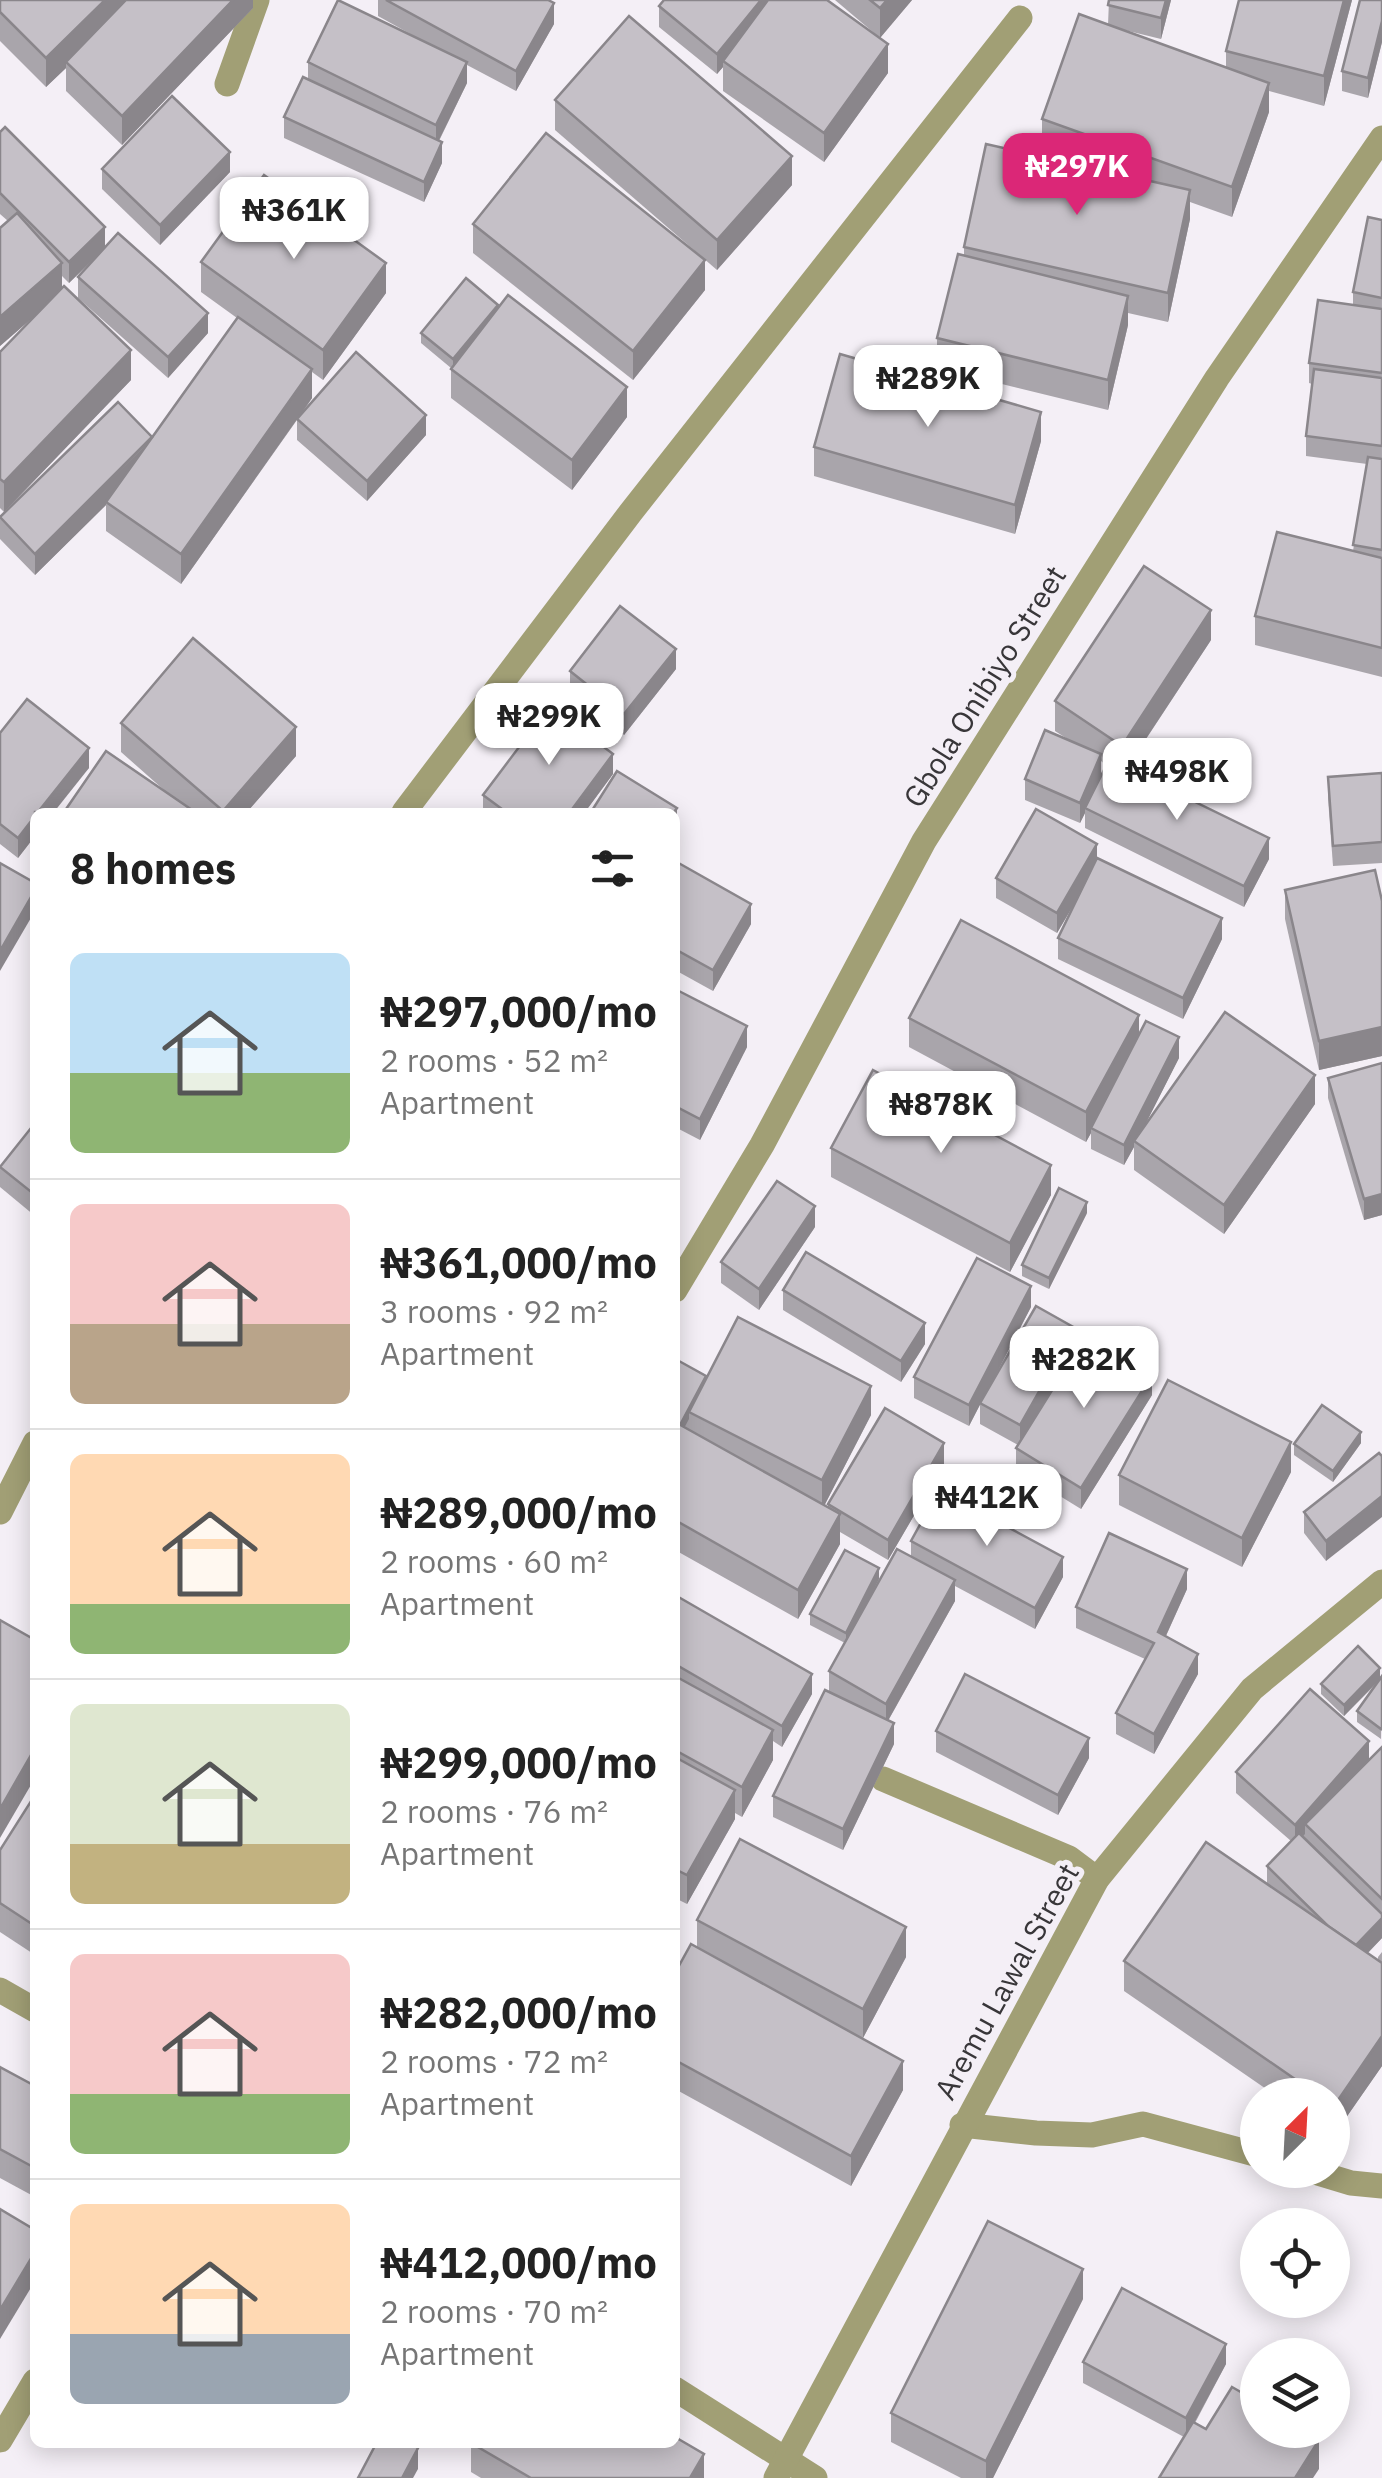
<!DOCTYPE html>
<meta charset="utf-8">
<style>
body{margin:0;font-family:"IBM Plex Sans",sans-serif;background:#f6f6f6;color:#222;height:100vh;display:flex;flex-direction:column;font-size:38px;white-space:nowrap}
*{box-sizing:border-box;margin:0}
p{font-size:32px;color:#767676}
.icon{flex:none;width:55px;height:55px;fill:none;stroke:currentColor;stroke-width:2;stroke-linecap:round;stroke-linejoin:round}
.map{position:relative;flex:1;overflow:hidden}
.sheet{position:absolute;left:30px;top:808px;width:650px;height:1640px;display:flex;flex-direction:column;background:#fff;border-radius:15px;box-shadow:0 5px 25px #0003}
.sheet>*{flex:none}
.needle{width:65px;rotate:24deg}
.tools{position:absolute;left:1240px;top:2078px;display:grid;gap:20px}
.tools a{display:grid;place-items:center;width:110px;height:110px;border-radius:50%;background:#fff;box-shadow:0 5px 25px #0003;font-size:50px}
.price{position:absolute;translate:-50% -85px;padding:0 22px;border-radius:20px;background:#fff;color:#222;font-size:32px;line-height:65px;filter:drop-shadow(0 2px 5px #0008)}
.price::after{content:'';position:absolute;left:50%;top:60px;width:30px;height:22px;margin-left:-15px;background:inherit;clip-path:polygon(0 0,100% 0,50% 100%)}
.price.current{background:#db2777;color:#fff}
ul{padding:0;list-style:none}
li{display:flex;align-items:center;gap:30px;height:250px;padding:0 40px}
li+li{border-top:2px solid #e0e0e0}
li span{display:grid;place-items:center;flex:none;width:280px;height:200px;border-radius:15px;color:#555}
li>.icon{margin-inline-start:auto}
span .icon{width:120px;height:120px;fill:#fffc;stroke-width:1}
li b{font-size:42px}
h2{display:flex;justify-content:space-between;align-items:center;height:120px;padding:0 40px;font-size:42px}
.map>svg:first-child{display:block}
</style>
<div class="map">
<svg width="1382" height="2478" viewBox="0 0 1382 2478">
<rect width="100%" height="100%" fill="#f4eff6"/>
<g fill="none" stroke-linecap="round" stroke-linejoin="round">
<g stroke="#a19f75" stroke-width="25">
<path d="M227,84L257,0"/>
<path d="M404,812L631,512L1020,18"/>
<path d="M675,1290L762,1145L924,841L1217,378L1382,138"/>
<path d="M0,1512L35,1443"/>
<path d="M883,1779L1069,1858L1097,1879"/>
<path d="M0,1990L35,2010"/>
<path d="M962,2125L1036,2133L1092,2135L1143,2124L1258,2155"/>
<path d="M1308,2170L1351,2183L1382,2186"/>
<path d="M675,2389L815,2478"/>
<path d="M0,2440L35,2381"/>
<path d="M776,2478L1097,1879L1252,1689L1382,1582"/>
</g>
</g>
<g fill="#a9a5ab" fill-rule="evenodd">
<path d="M0,0H253V8L122,145L66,91V68L46,87L0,41Z"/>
<path d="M378,0H548L554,24L516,91L467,65V83L439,141L442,163L424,202L284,138V117L308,80V62L425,42L378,16Z"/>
<path d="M835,0H912L880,38Z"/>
<path d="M1109,0H1171L1161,39L1116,28L1226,67V51L1352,0L1324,106L1269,91V112L1232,217L1190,202V219L1168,322L1128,313V325L1108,410L937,368V338L964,255V247L1105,171L1042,148V119L1108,25Z"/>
<path d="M1382,0V42L1368,98L1342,91V71Z"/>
<path d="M659,6L888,73L824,162L723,91V67L717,74L659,27Z"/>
<path d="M555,100L792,185L717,270L555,130Z"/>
<path d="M0,132L105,247L208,333L168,378L78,298V277L100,252L69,283L62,276V289L131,380L4,512L0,508V352L37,314L0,346V228L8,221L0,214Z"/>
<path d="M102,169L230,172L160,245L102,189Z"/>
<path d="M1382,220V677L1255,645V616L1353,551L1367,464L1306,456V436L1312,384L1309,383V363L1353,305V292Z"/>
<path d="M473,224L705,290L633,380L473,253Z"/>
<path d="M201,262L386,293L323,380L312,372V398L301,415L426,435L367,501L297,440V420L181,584L106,531V505L35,575L0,539V517L152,437L237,318L201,292Z"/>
<path d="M498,308L627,417L572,490L451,398V368L421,343V333Z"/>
<path d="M1041,441L1015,534L814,476V447Z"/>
<path d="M1211,640L1127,768L1269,859L1244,907L1085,828V813L1080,823L1025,800V779L1069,740L1055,731V701ZM1101,761L1106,765L1098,782Z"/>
<path d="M676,669L624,735L570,692V671Z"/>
<path d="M121,723L296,756L247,812H64L173,798L121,752Z"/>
<path d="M0,733L89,768L35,812V836L18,858L0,844Z"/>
<path d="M1382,773V863L1333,866L1328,798V777Z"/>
<path d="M613,774L585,812H483V795Z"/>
<path d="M1097,859L1222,939L1183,1019L1058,959V938L1080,894L1057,933L996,898V878Z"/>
<path d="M675,861L751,924L713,991L675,970Z"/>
<path d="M1285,890L1382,901V1056L1319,1070L1285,919Z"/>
<path d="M675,989L747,1047L700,1140L675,1127Z"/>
<path d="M909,1018L1139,1035L1179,1058L1144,1126L1315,1104L1224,1234L1134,1170V1147L1124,1165L1091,1149V1133L1086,1142L909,1047Z"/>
<path d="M1382,1063V1215L1364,1220L1328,1098V1078Z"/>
<path d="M35,1123V1216L0,1187V1167Z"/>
<path d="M831,1148L1051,1195L1010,1272L831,1177Z"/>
<path d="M1087,1213L1049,1289L1022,1276V1265Z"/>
<path d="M815,1227L759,1310L721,1283V1262Z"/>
<path d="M783,1290L925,1344L901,1382L783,1310Z"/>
<path d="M1031,1307L985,1395L1075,1348L1039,1412L1152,1395L1081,1509L1016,1469V1448L1018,1445L980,1424V1404L969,1426L914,1398V1377Z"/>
<path d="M675,1369L871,1415L824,1506L828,1508V1504L944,1464L888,1560L840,1532V1544L798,1619L675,1550Z"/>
<path d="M1361,1443L1333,1482L1294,1455V1444Z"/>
<path d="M1379,1453L1326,1561L1304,1533V1512Z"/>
<path d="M1291,1472L1242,1567L1119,1505V1475Z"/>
<path d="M911,1541L1063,1577L1035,1629L955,1586V1601L888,1721L894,1744L843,1850L773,1817V1796L829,1692V1671L845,1643L810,1625V1614L879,1579L864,1609L911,1556Z"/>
<path d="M1187,1589L1166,1636L1198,1674L1154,1754L1116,1734V1713L1145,1659L1076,1628V1607Z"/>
<path d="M675,1595L812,1694L782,1747L773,1741V1760L742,1817L735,1813V1819L687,1904L675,1898Z"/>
<path d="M1382,1676L1381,1739L1357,1722V1711L1378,1682L1344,1716L1321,1694V1684L1380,1678Z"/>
<path d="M936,1731L1089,1758L1058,1815L936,1752Z"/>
<path d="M1382,1747V1938L1368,1953L1378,1960V1957L1382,1952V2066L1334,2135L1332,2134V2095H1275L1124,1991V1961L1267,1884V1866L1291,1841L1236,1793V1772L1369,1760Z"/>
<path d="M35,1799V1955L0,1932V1850Z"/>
<path d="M697,1920L906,1957L863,2038L903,2090L851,2186L675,2089V1973L697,1947Z"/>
<path d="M0,2067L35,2086V2197L0,2178Z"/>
<path d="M1083,2299L993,2478H961L891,2442V2413Z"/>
<path d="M1083,2362L1226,2364L1195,2423L1206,2429L1319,2469L1184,2437L1083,2383Z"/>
<path d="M471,2442L704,2478H481L471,2472Z"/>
</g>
<g fill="#8a868b">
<path d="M105,0H134L66,62V68L46,87V58Z"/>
<path d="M233,0H253V8L122,145V116Z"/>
<path d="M761,0H778L723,61V67L717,74V54Z"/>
<path d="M887,0H912L880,38V8Z"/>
<path d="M1166,0H1171L1161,39V18Z"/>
<path d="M1344,0H1352L1324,106V76Z"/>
<path d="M554,3V24L516,91V71Z"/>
<path d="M1382,21V42L1368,98V78Z"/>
<path d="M888,44V73L824,162V133Z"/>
<path d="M467,62V83L436,146V125Z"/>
<path d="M1269,83V112L1232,217V187Z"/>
<path d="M442,142V163L424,202V182Z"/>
<path d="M230,152V172L160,245V225Z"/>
<path d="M792,156V185L717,270V240Z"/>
<path d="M1190,190V219L1168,322V293Z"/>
<path d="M105,227V248L69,283V262Z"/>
<path d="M705,260V290L633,380V351Z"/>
<path d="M62,263V292L0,346V317Z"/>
<path d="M386,263V293L323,380V350Z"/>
<path d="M1128,296V325L1108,410V380Z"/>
<path d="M498,305V316L453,370V359Z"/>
<path d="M208,313V333L168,378V357Z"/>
<path d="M131,350V380L4,512V482Z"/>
<path d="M312,369V398L181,584V554Z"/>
<path d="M627,387V417L572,490V460Z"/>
<path d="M1041,412V441L1015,534V505Z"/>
<path d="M426,415V435L367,501V481Z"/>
<path d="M153,438L106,502V505L35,575V554Z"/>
<path d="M1211,610V640L1122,775V746Z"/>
<path d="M676,649V669L624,735V714Z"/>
<path d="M296,727V756L247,812H223Z"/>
<path d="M89,748V768L54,812H38Z"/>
<path d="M613,754V774L585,812H570Z"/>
<path d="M1101,754V775L1085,808V813L1080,823V803Z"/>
<path d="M677,808V829L675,832V812Z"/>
<path d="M35,816V836L18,858V838Z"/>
<path d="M1269,838V859L1244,907V886Z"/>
<path d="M1097,844V865L1057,933V913Z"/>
<path d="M35,890V911L0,971V951Z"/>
<path d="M751,904V924L713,991V970Z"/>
<path d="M1222,918V939L1183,1019V998Z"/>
<path d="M1139,1015V1044L1091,1128V1133L1086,1142V1112Z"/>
<path d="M747,1026V1047L700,1140V1119Z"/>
<path d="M1382,1027V1056L1319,1070V1041Z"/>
<path d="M1179,1037V1058L1136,1143L1134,1141V1147L1124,1165V1145Z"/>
<path d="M1315,1075V1104L1224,1234V1205Z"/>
<path d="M1051,1165V1195L1010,1272V1243Z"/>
<path d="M1382,1194V1215L1364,1220V1199Z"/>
<path d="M1087,1202V1213L1049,1289V1278Z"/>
<path d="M815,1206V1227L759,1310V1289Z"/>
<path d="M1031,1286V1307L969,1426V1405Z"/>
<path d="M925,1323V1344L901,1382V1361Z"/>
<path d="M1075,1328V1348L1020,1446V1425Z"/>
<path d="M1152,1375V1395L1081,1509V1488Z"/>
<path d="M706,1376L689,1412V1419L675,1445V1434Z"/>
<path d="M871,1386V1415L822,1510V1480Z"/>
<path d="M1361,1432V1443L1333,1482V1471Z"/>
<path d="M1291,1442V1472L1242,1567V1538Z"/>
<path d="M944,1443V1464L888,1560V1540Z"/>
<path d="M1382,1496V1517L1326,1561V1541Z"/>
<path d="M840,1514V1544L798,1619V1590Z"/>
<path d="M1063,1557V1577L1035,1629V1608Z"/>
<path d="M879,1568V1579L846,1643V1633Z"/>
<path d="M1187,1569V1589L1158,1653V1632Z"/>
<path d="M955,1580V1601L886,1724V1704Z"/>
<path d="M1198,1654V1674L1154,1754V1734Z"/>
<path d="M1380,1668V1679L1344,1716V1705Z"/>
<path d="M812,1674V1694L782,1747V1726Z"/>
<path d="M894,1723V1744L843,1850V1829Z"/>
<path d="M773,1730V1760L742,1817V1787Z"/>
<path d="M1089,1738V1758L1058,1815V1795Z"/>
<path d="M1369,1741V1762L1305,1824V1834L1295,1845V1825Z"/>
<path d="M35,1748V1778L0,1838V1809Z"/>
<path d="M735,1790V1819L687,1904V1875Z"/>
<path d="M1382,1918V1938L1352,1969V1949Z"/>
<path d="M906,1927V1957L863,2038V2009Z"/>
<path d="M1382,2036V2066L1334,2135V2106Z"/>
<path d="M903,2061V2090L851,2186V2156Z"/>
<path d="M35,2252V2281L0,2339V2310Z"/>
<path d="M1083,2269V2299L993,2478H986V2461Z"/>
<path d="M1226,2344V2364L1186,2438V2418Z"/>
<path d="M1319,2440V2469L1313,2478H1295Z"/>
<path d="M418,2448V2469L413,2478H402Z"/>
<path d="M704,2454V2478H690Z"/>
</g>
<g fill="#c5c0c7" stroke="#8a868b" stroke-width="2.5">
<path d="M0,0H105L46,58L0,12Z"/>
<path d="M126,0H233L122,116L66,62Z"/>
<path d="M338,0L467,62L436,125L308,62Z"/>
<path d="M386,0H548L554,3L516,71Z"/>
<path d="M664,0H761L717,54L659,6Z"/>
<path d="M768,0H827L888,44L824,133L723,61Z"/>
<path d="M870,0H887L880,8Z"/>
<path d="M1109,0H1166L1161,18L1108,5Z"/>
<path d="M1239,0H1344L1324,76L1226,51Z"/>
<path d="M1360,0H1382V21L1368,78L1342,71Z"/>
<path d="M1079,14L1269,83L1232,187L1042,119Z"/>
<path d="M629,16L792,156L717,240L555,100Z"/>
<path d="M303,77L442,142L424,182L284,117Z"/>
<path d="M172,96L230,152L160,225L102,169Z"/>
<path d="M5,127L105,227L69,262L0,193V132Z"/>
<path d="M546,133L705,260L633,351L473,224Z"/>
<path d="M986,144L1190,190L1168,293L964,247Z"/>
<path d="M264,175L386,263L323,350L201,262Z"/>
<path d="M17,213L62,263L0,317V228Z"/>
<path d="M1368,217L1382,220V298L1353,292Z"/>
<path d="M118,233L208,313L168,357L78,277Z"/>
<path d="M958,254L1128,296L1108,380L937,338Z"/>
<path d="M466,278L498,305L453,359L421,333Z"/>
<path d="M64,286L131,350L4,482L0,479V352Z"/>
<path d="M508,295L627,387L572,460L451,369Z"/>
<path d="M1318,300L1382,309V373L1309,363Z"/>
<path d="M238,317L312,369L181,554L106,502Z"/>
<path d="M356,352L426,415L367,481L297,419Z"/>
<path d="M840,354L1041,412L1015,505L814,447Z"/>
<path d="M1314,369L1382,378V446L1306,436Z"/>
<path d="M118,402L152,437L35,554L0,517Z"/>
<path d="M1368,457L1382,459V550L1353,545Z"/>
<path d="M1277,532L1382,558V648L1255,616Z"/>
<path d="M1144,566L1211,610L1122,746L1055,701Z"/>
<path d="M620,606L676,649L624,714L570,671Z"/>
<path d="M193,638L296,727L223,811L121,723Z"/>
<path d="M27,699L89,748L38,812H35V816L18,838L0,824V733Z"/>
<path d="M550,706L613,754L570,812H506L483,795Z"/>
<path d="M1045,730L1101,754L1080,803L1025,779Z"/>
<path d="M106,751L195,812H64Z"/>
<path d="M1109,760L1269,838L1244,886L1085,808Z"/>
<path d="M617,771L677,808L674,812H591Z"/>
<path d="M1382,773V842L1333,846L1328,777Z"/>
<path d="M1036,809L1097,844L1057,913L996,878Z"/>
<path d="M1097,858L1222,918L1183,998L1058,938Z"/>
<path d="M675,861L751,904L713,970L675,949Z"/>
<path d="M0,863L35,883V890L0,951Z"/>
<path d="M1375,870L1382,901V1027L1319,1041L1285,890Z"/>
<path d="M961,920L1139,1015L1086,1112L909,1018Z"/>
<path d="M675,989L747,1026L700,1119L675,1106Z"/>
<path d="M1225,1012L1315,1075L1224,1205L1134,1141Z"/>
<path d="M1146,1021L1179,1037L1124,1145L1091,1128Z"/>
<path d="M1382,1063V1194L1364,1199L1328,1078Z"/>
<path d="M873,1070L1051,1165L1010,1243L831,1148Z"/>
<path d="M35,1123V1195L0,1167Z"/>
<path d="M777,1181L815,1206L759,1289L721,1262Z"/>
<path d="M1059,1188L1087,1202L1049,1278L1022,1265Z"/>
<path d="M806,1252L925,1323L901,1361L783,1290Z"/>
<path d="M977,1258L1031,1286L969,1405L914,1377Z"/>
<path d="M1036,1306L1075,1328L1020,1425L980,1403Z"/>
<path d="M738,1317L871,1386L822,1480L689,1412Z"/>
<path d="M1087,1334L1152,1375L1081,1488L1016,1448Z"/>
<path d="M679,1361L706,1376L680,1425L675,1422V1369Z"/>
<path d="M1168,1380L1291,1442L1242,1538L1119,1475Z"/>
<path d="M1322,1405L1361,1432L1333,1471L1294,1444Z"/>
<path d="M885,1408L944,1443L888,1540L828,1504Z"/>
<path d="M675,1422L840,1514L798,1590L675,1520Z"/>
<path d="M1379,1453L1382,1456V1496L1326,1541L1304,1512Z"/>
<path d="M939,1490L1063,1557L1035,1608L911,1541Z"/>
<path d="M1109,1533L1187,1569L1158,1632L1198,1654L1154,1734L1116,1713L1154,1643L1076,1607Z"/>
<path d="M897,1549L955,1580L886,1704L829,1671Z"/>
<path d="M845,1550L879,1568L846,1633L810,1614Z"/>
<path d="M675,1595L812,1674L782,1726L675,1664Z"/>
<path d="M0,1620L35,1640V1748L0,1809Z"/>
<path d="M1358,1646L1380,1668L1344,1705L1321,1684Z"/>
<path d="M965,1674L1089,1738L1058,1795L936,1731Z"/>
<path d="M675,1676L773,1730L742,1787L675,1750Z"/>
<path d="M1382,1676V1727L1381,1729L1357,1711Z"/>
<path d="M1310,1689L1369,1741L1295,1825L1236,1772Z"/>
<path d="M825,1690L894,1723L843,1829L773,1796Z"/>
<path d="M1382,1747V1899L1305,1824Z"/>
<path d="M675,1757L735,1790L687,1875L675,1869Z"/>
<path d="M33,1798L35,1799V1926L0,1903V1850Z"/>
<path d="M1299,1833L1382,1914V1918L1356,1945L1328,1926L1267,1866Z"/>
<path d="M740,1839L906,1927L863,2009L697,1920Z"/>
<path d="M1206,1842L1382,1963V2036L1334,2106L1332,2105V2095H1318L1124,1961Z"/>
<path d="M691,1944L903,2061L851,2156L675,2060V1973Z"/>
<path d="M0,2067L35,2086V2168L0,2149Z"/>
<path d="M0,2209L35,2230V2252L0,2310Z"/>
<path d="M988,2221L1083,2269L986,2461L891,2413Z"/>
<path d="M1122,2288L1226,2344L1186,2418L1083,2362Z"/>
<path d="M1232,2387L1258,2402V2430H1302L1319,2440L1295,2478H1159L1193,2422L1206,2429Z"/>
<path d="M675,2437L704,2454L690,2478H531L471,2443L675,2442Z"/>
<path d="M377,2442H407L418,2448L402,2478H358Z"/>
</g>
<g text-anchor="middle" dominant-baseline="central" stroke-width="10" stroke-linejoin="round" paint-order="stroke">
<g font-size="30" fill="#383639" stroke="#f4eff6">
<text transform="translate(984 686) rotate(-58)">Gbola Onibiyo Street</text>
<text transform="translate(1006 1981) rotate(-61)">Aremu Lawal Street</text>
</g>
</g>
</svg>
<div class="tools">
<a><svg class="needle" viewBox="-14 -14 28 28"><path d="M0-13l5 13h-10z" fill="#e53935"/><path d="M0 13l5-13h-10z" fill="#767676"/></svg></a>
<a><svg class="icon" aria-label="locate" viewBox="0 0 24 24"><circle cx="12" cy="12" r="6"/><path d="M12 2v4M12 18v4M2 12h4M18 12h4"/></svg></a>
<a><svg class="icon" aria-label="layers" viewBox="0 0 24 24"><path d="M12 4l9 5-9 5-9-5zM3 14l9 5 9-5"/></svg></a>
</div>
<b class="price current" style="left:1077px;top:218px">₦297K</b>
<b class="price" style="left:294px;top:262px">₦361K</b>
<b class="price" style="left:928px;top:430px">₦289K</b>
<b class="price" style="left:549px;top:768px">₦299K</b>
<b class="price" style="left:1177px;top:823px">₦498K</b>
<b class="price" style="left:941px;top:1156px">₦878K</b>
<b class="price" style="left:1084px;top:1411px">₦282K</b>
<b class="price" style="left:987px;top:1549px">₦412K</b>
<section class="sheet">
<h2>8 homes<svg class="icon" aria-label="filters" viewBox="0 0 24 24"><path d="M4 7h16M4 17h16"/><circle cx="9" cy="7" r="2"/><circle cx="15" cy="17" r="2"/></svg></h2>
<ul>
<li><span style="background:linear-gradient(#bfe0f5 60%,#8fb573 0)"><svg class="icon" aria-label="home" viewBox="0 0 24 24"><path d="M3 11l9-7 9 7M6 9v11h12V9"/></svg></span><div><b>₦297,000/mo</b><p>2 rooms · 52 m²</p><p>Apartment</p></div></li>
<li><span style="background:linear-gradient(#f6c9c9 60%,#b9a48a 0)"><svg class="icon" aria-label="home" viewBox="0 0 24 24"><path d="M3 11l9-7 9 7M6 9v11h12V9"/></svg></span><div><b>₦361,000/mo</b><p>3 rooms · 92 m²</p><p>Apartment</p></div></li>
<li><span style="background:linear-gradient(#ffd9b3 75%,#8fb573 0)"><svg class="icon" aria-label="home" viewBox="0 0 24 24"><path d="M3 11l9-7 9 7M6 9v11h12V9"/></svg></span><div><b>₦289,000/mo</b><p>2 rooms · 60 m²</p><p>Apartment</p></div></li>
<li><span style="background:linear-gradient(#dfe7d0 70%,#c2b280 0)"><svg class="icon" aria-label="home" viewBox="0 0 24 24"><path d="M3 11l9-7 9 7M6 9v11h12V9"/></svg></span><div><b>₦299,000/mo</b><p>2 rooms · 76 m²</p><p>Apartment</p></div></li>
<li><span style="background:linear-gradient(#f6c9c9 70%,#8fb573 0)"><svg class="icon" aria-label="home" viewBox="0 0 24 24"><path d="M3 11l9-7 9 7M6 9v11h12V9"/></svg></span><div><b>₦282,000/mo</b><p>2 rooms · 72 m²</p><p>Apartment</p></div></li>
<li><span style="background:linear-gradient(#ffd9b3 65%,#9aa5b1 0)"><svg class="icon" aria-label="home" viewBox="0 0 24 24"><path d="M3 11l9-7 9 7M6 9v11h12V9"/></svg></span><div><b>₦412,000/mo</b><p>2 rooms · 70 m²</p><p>Apartment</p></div></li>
</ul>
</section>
</div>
